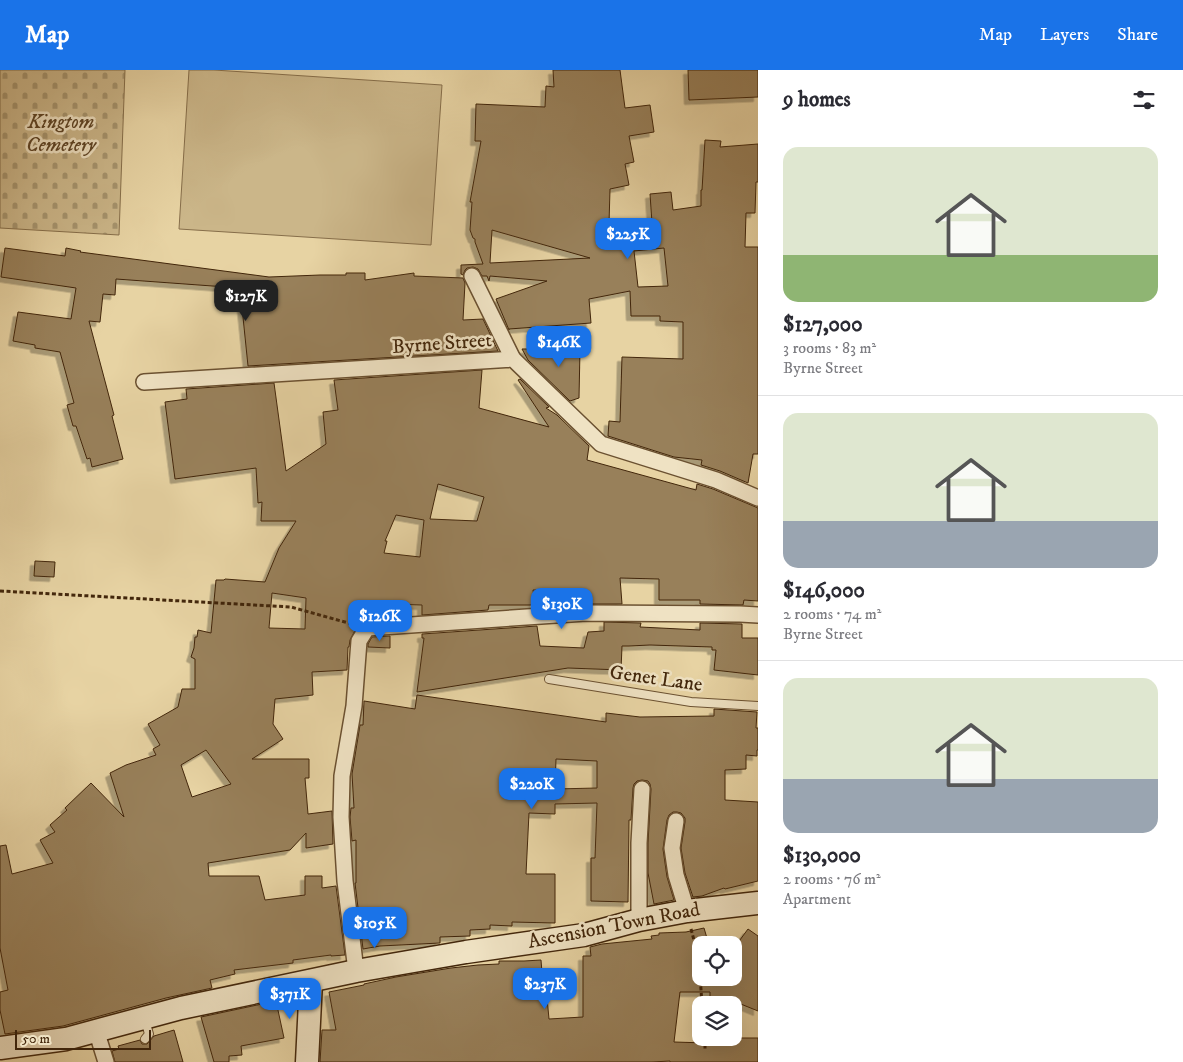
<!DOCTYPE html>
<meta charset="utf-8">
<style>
body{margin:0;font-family:"IM FELL DW Pica",serif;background:#f2f2f3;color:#2b2b33;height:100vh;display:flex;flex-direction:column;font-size:19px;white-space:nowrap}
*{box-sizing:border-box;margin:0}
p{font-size:16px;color:#7c7c81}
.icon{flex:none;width:28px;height:28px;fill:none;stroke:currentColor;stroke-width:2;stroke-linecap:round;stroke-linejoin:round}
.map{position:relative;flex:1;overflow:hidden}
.sheet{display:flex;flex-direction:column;background:#fff;width:425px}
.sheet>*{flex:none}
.fabs{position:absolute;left:692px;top:866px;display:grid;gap:10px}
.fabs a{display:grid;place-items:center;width:50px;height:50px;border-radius:10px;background:#fff;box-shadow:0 5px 20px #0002;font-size:25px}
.scale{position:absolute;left:15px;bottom:12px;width:136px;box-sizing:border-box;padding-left:5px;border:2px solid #42260b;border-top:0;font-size:14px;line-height:18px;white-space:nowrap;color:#42260b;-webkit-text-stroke:4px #efe2c3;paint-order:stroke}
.price{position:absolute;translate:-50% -42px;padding:0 11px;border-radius:10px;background:#1a73e8;color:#fff;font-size:16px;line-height:32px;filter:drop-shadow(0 1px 2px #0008)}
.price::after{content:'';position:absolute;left:50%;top:30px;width:15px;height:11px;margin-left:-8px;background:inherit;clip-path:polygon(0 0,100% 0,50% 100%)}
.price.active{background:#222;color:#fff}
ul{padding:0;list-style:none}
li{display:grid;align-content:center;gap:10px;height:265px;padding:0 25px}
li+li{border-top:1px solid #e1e1e2}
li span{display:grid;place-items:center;height:155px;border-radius:15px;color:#555}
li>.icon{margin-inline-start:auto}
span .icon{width:90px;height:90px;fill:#fffc;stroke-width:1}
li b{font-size:21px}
h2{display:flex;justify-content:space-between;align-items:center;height:60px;padding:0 25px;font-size:21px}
header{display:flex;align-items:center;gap:30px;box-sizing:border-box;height:70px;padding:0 25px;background:#1a73e8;color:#fff}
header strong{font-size:24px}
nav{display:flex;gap:28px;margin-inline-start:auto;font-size:18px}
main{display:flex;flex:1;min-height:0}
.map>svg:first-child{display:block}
</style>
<header>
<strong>Map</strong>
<nav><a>Map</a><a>Layers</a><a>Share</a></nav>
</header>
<main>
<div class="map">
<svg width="758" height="992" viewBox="0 0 758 992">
<defs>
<pattern id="cemetery-stones" width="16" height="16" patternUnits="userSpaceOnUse" patternTransform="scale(1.25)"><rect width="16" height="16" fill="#cbb689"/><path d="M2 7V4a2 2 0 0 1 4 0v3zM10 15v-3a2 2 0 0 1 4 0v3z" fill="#a6946e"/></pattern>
<filter id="shadow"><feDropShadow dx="-4.5" dy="4.5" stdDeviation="0" flood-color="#0004"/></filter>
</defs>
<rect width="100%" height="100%" fill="#e7d3a3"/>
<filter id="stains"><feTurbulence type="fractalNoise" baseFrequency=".004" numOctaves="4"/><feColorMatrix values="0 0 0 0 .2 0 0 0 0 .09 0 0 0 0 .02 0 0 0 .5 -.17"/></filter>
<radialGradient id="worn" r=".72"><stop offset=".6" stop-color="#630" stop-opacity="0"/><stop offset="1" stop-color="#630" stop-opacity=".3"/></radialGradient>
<path fill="url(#cemetery-stones)" stroke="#866e4a" d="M0,0H125L119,165L0,158Z"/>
<path fill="#cbb689" stroke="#866e4a" d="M189,0H214L442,15L431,175L179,159Z"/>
<g fill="#98805a" stroke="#42260b" fill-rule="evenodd" filter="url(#shadow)">
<path d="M553,0H620L625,38L650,35L654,62L629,66L634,92L625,94L629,115L610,119L609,154L611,153V157L652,153L650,124L671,122L673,140L701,136V120H702L705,70L721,71L720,77L758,74V112H756L755,143H746L745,177H758V384H753L748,413L720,401L701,395L702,390L674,387L608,366L609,351L620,352L622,287L683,289V252L660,251V246H631L630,221L589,229L591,253L509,259V260L496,229L547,211L490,206L489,211L487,206H482L478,199L473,197L467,198L465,200L463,205L461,204V195L483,194L475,172V169L473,168L470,160L472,132H470L481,71H475L476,34L545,37L546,16L554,17ZM492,160L590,188L490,193ZM664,178L668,216L638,217L634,181Z"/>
<path d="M688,0H758V27L689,30Z"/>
<path d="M5,178L65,186L66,178L81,181L80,182L269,207L320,205H346V203H365V210L414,203V206L463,208L465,213L463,250L483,249L498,281L248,296L240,218L116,209L115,225L103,224L100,252L89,251L114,345L112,346L123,389L92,397L90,388L87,389L76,356H73L67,335L74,333L60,282L35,278V275L13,271L18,242L71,249L76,218L1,207Z"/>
<path d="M522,279H580L579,328L570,331L528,290Z"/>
<path d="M482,300L479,338L549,357L518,310L520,309L549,337L546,338L557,345L589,376L587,390L696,420L697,414L713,419L758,438V531L744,530L743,535L700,534V530H659V509L620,508L622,534H581V521L533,520L535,535H489L488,540L422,545V535L390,534V547L363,550L359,553L350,570L349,577H348L347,600L312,602L313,625L275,629L273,654L283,669L252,689H309V708H305L308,744L332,741L333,774L306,778V763L290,780L208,793L209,806H259L265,830L305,825V806H322V818L336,816L345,885L331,886V885L293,890V893L234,900L235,904L210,910L212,918L166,928L63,956L5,964L0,940V922L8,920L0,878V776L6,775L12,804L53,793L40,770L55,762L50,755L67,740L65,738L91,713L124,747L110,703L126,695L156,685L153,679L160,675L148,654L178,637L182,619H195V589L191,587L194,578L195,567H197L198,560L211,563L216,510H224L225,509L265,512L279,478L296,451H261L262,432L258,433L256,398L175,409L165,332L187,329L186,319L274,313L286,401L326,374L323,342L338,340L334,310ZM438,414L484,427L477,451L430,449ZM396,445L424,450L420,487L384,483L387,471H385ZM272,523L306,528L305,559L269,558ZM206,680L231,714L192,727L181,695Z"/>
<path d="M35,491L55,492L54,507L34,506Z"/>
<path d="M604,552L641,553L640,557L700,560V553L742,554V568H758V605L714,600L716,580H712V577L650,575L629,576H622L621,600L568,598L417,622L424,568H422V564L537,556L540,576L584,578L588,562L604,561Z"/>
<path d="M390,566V578L368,577V574L372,567Z"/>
<path d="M417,625L606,652V643L640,647L714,646V639L757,642L756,658H758V680H757V686L746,685V699L725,700V730L758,732V811L725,819L724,818L702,826L693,827L685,803L681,778L685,752V748L681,743L677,742H673L669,745L667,750L663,779L667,807L674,830L654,834L648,803V773L651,719L650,714L648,711L642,710L637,711L634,714L633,718L631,750H629L628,832L591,831V788H595L597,733L555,734V744L529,743L526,804H555V853L512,852V856L490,855V859L470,860V866L440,867V873L380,876L363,879L355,813H356V770L352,771L350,747L351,738H354L352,704L360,655H363L364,631L415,639ZM556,689L597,691V718L555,719Z"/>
<path d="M704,858L709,875H701V908H734V878L748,859L758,866V941L726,928L710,929V922H680L674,972L707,973V968H758V992H670V991L652,992H320L322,960H336L329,922L364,915V914L396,907L451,898L478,895L499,894V891H524L541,890L544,928H547L549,949L583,947V886H591L590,877L602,874L652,869L651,866L659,865V863L686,862Z"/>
<path d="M276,931L284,968L241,976L242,985L229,986V992H214L201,947Z"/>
<path d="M174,960L183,992H115L112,981L119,979L118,976L140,970L142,974H147L154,966Z"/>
</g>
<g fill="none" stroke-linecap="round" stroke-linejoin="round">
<defs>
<g id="service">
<path d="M549,609L691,632L758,636"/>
<path d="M145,950L149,964L145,969"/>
</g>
<g id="minor">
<path d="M472,206L513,289"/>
<path d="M144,312L513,289L601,374L716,410L758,428"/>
<path d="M676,751L672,778L676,805L687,841"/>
<path d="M639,850V773L642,719"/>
<path d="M356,901L345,811L341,747L342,706L354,636L359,571L367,558L586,543L740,544L758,545"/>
<path d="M96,960L106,992"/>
</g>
<g id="secondary">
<path d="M0,978L66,969L181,938L356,901L466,882L584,865L639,850L687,841L758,833"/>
<path d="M307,992L311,911"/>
</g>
</defs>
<use href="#service" stroke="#6b5131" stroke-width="10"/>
<use href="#minor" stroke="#6b5131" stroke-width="18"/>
<use href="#secondary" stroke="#42260b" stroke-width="25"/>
<g stroke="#42260b" stroke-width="3" stroke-dasharray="4 2.5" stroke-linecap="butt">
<path d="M0,521L291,537L352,554"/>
<path d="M691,859L699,889L702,935"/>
<path d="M705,968V980"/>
</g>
<use href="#service" stroke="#efe2c3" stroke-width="8"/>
<use href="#minor" stroke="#efe2c3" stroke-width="15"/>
<use href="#secondary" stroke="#efe2c3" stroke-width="22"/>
</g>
<g text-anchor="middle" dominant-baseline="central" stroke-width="5" stroke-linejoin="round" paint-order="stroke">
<g font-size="20" font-style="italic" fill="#5d4324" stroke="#efe2c3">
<text x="61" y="52">Kingtom<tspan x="61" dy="23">Cemetery</tspan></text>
</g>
<g font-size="20" fill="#42260b" stroke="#efe2c3">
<text transform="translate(442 274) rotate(-4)">Byrne Street</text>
<text transform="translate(656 609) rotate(8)">Genet Lane</text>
<text transform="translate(614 856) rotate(-11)">Ascension Town Road</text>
</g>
</g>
<rect width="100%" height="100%" filter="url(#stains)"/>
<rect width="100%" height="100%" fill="url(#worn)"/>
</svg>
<div class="fabs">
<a><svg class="icon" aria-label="locate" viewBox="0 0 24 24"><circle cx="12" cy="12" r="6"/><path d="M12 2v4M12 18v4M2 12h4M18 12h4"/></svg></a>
<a><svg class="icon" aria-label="layers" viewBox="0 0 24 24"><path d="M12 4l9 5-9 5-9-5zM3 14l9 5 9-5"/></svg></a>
</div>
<div class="scale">50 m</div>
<b class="price" style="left:628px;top:190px">$225K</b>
<b class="price active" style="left:246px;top:252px">$127K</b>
<b class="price" style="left:559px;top:298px">$146K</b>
<b class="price" style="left:562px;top:560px">$130K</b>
<b class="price" style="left:380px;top:572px">$126K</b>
<b class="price" style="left:532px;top:740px">$220K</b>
<b class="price" style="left:375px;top:879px">$105K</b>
<b class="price" style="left:545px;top:940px">$237K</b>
<b class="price" style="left:290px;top:950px">$371K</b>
</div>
<section class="sheet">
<h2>9 homes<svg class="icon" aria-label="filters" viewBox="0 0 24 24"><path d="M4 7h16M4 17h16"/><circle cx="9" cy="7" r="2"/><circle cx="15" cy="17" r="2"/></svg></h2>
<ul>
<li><span style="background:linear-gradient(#dfe7d0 70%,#8fb573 0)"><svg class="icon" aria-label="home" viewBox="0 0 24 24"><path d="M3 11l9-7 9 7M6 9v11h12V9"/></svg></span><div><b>$127,000</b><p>3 rooms · 83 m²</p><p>Byrne Street</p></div></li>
<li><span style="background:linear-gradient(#dfe7d0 70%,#9aa5b1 0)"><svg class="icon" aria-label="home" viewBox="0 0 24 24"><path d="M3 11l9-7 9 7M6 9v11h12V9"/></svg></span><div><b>$146,000</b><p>2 rooms · 74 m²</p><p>Byrne Street</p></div></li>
<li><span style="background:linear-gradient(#dfe7d0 65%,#9aa5b1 0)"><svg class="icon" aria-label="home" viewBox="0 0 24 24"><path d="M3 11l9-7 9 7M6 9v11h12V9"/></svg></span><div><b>$130,000</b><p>2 rooms · 76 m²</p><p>Apartment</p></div></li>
</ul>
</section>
</main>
